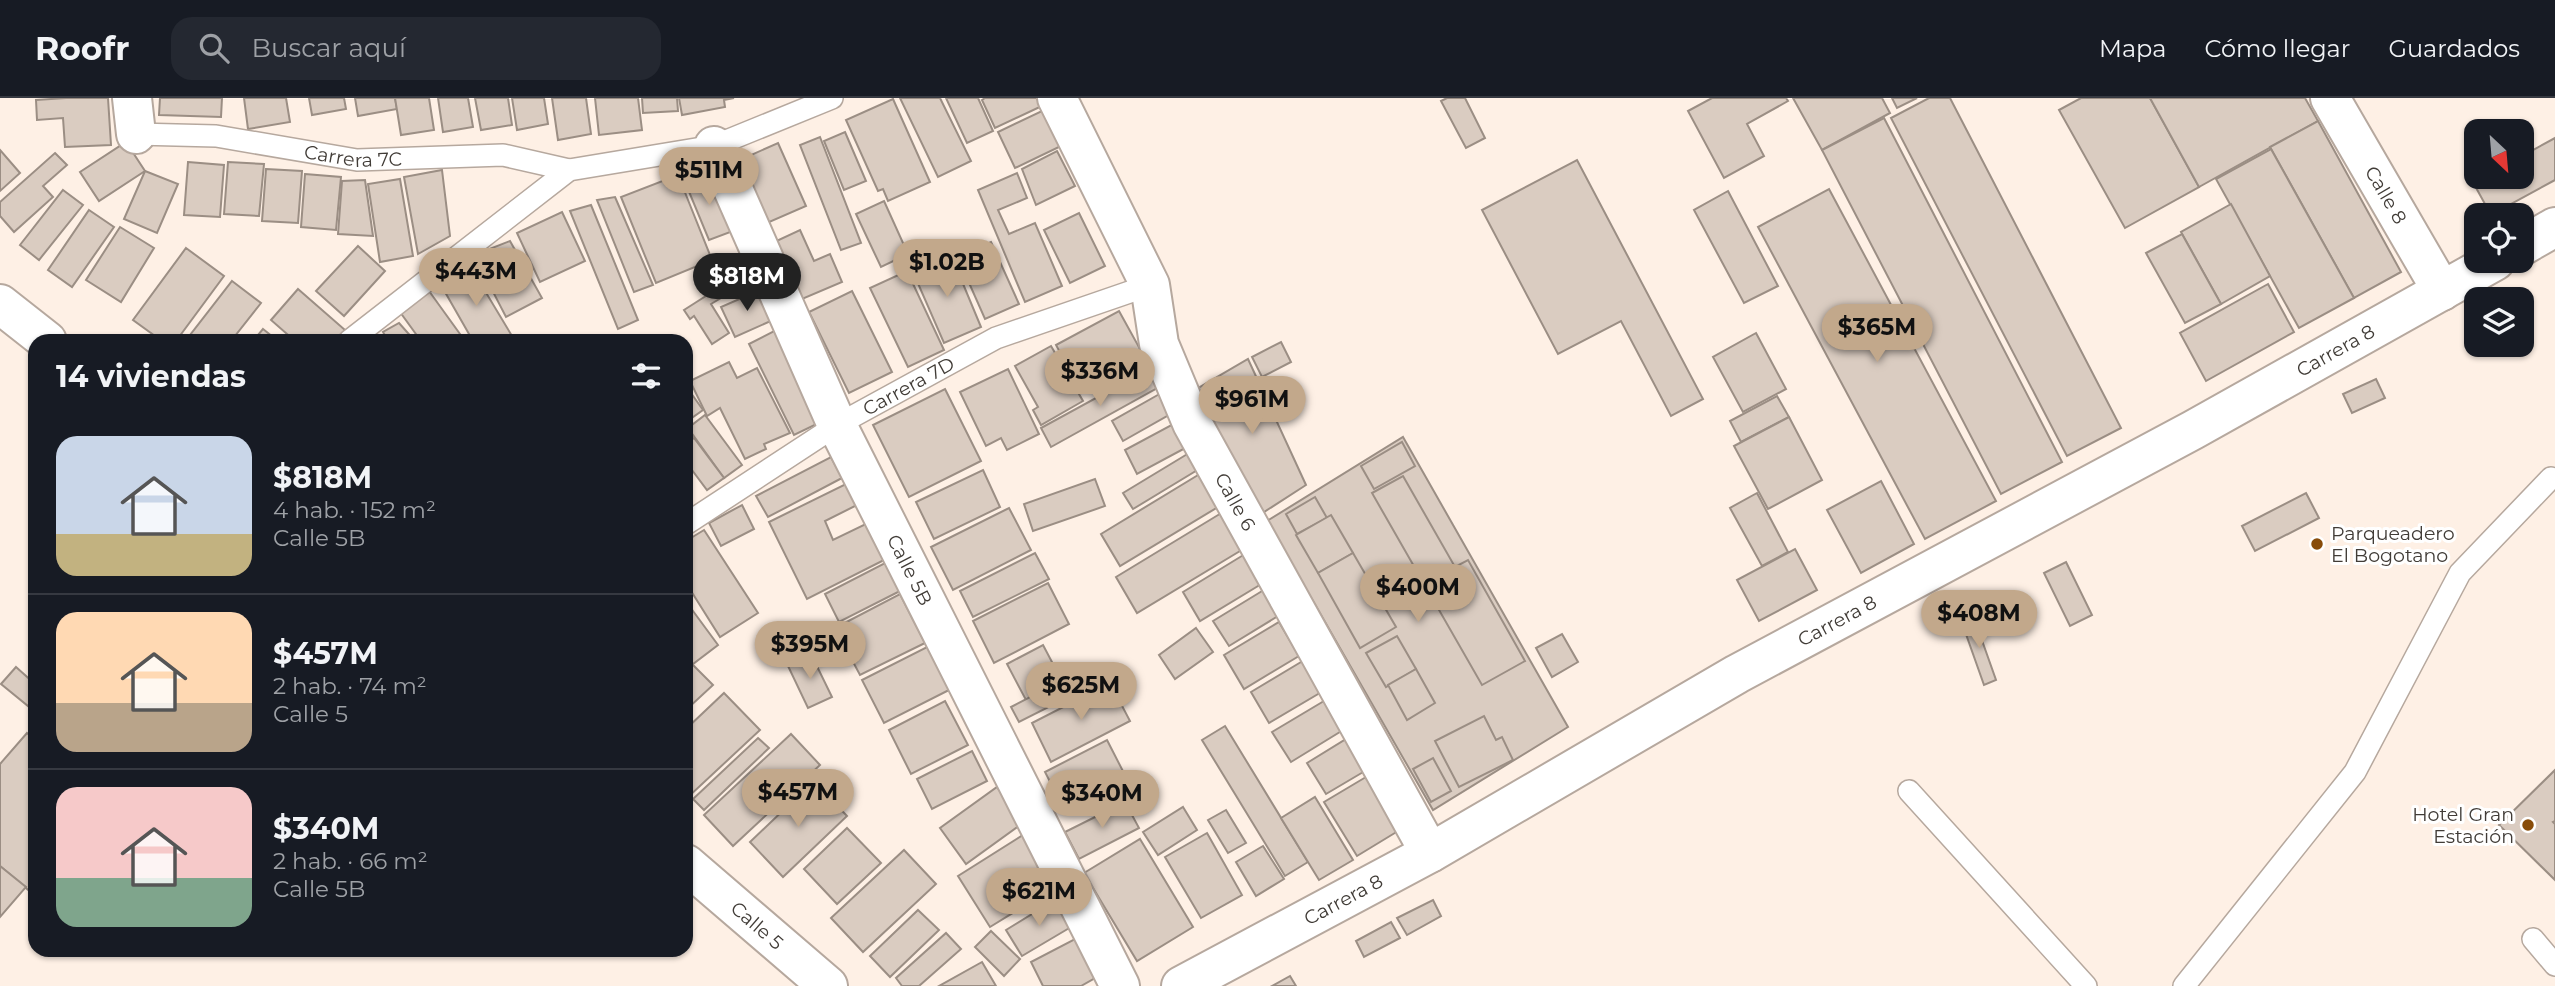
<!DOCTYPE html>
<html lang="es">
<meta charset="utf-8">
<style>
body{margin:0;font-family:Montserrat,sans-serif;background:#242831;color:#f1f3f6;height:100vh;display:flex;flex-direction:column;font-size:26px;white-space:nowrap}
*{box-sizing:border-box;margin:0}
p{font-size:23px;color:#9ea1a6}
.icon{flex:none;width:38px;height:38px;fill:none;stroke:currentColor;stroke-width:2;stroke-linecap:round;stroke-linejoin:round}
.map{position:relative;flex:1;overflow:hidden}
.sheet{position:absolute;left:28px;top:236px;width:665px;height:623px;display:flex;flex-direction:column;background:#171b24;border-radius:21px;box-shadow:0 2px 5px #0004}
.sheet>*{flex:none}
.needle{width:46px;rotate:154deg}
.controls{position:absolute;left:2464px;top:21px;display:grid;gap:14px}
.controls a{display:grid;place-items:center;width:70px;height:70px;border-radius:14px;background:#171b24;box-shadow:0 2px 5px #0004;font-size:35px}
.price{position:absolute;translate:-50% -60px;padding:0 16px;border-radius:24px;background:#c2a88b;color:#111;font-size:23px;line-height:46px;filter:drop-shadow(0 2px 4px #0008)}
.price::after{content:'';position:absolute;left:50%;top:42px;width:21px;height:16px;margin-left:-10px;background:inherit;clip-path:polygon(0 0,100% 0,50% 100%)}
.price.on{background:#222;color:#fff}
ul{padding:0;list-style:none}
li{display:flex;align-items:center;gap:21px;height:175px;padding:0 28px}
li+li{border-top:2px solid #363941}
li span{display:grid;place-items:center;flex:none;width:196px;height:140px;border-radius:21px;color:#555}
li>.icon{margin-inline-start:auto}
span .icon{width:84px;height:84px;fill:#fffc;stroke-width:1}
li b{font-size:30px}
h2{display:flex;justify-content:space-between;align-items:center;height:84px;padding:0 28px;font-size:30px}
header{display:flex;align-items:center;gap:42px;box-sizing:border-box;height:98px;padding:0 35px;background:#171b24;border-bottom:2px solid #363941}
header strong{font-size:33px}
nav{display:flex;gap:38px;margin-inline-start:auto;font-size:24px}
.search{width:490px;height:63px;background:#242831;display:flex;align-items:center;gap:18px;box-sizing:border-box;padding:0 24px;border-radius:21px;color:#9ea1a6;font-size:26px}
.map>svg:first-child{display:block}
</style>
<header>
<strong>Roofr</strong>
<div class="search"><svg class="icon" aria-label="search" viewBox="0 0 24 24"><circle cx="10" cy="10" r="6"/><path d="M15 15l6 6"/></svg>Buscar aquí</div>
<nav><a>Mapa</a><a>Cómo llegar</a><a>Guardados</a></nav>
</header>
<div class="map">
<svg width="2555" height="888" viewBox="0 0 2555 888">
<rect width="100%" height="100%" fill="#fef0e5"/>
<g fill="#daccc1" stroke="#9b8e84" stroke-width="2">
<path d="M66,0H108L111,47L65,49L63,20L37,22L36,2Z"/>
<path d="M160,0H222L221,19L159,17Z"/>
<path d="M244,0H286L290,24L248,31Z"/>
<path d="M309,0H344L346,11L312,17Z"/>
<path d="M355,0H395L397,11L358,18Z"/>
<path d="M395,0H429L434,32L401,37Z"/>
<path d="M438,0H468L473,29L443,34Z"/>
<path d="M475,0H508L512,27L481,32Z"/>
<path d="M512,0H544L548,26L517,32Z"/>
<path d="M552,0H586L591,36L558,42Z"/>
<path d="M595,0H638L642,32L599,37Z"/>
<path d="M642,0H677L678,13L643,15Z"/>
<path d="M679,0H734L724,2L725,9L682,17Z"/>
<path d="M900,0H940L971,63L938,79Z"/>
<path d="M946,0H978L993,33L967,45Z"/>
<path d="M985,0H1040L1044,7L995,30L982,2Z"/>
<path d="M1447,0H1465L1485,40L1466,50L1441,3Z"/>
<path d="M1712,0H1786L1788,3L1747,26L1764,58L1724,80L1688,13Z"/>
<path d="M1793,0H1882L1890,15L1822,52Z"/>
<path d="M1892,0H1917L1897,10Z"/>
<path d="M1929,0H1950L2121,330L2067,358L1891,20Z"/>
<path d="M2081,0H2150L2199,89L2125,130L2059,12Z"/>
<path d="M2150,0H2305L2318,23L2199,89Z"/>
<path d="M893,1L930,84L888,103L883,91L878,93L846,22Z"/>
<path d="M1044,12L1061,48L1015,70L998,34Z"/>
<path d="M1884,20L2062,364L2001,396L1822,52Z"/>
<path d="M2318,23L2401,174L2354,200L2270,49Z"/>
<path d="M845,34L866,83L844,92L824,43Z"/>
<path d="M820,39L861,145L841,152L800,47Z"/>
<path d="M2555,40V82L2491,117L2474,86L2486,79H2522V58Z"/>
<path d="M126,44L145,73L99,103L80,74Z"/>
<path d="M778,45L806,108L767,125L740,62Z"/>
<path d="M2271,51L2354,200L2299,230L2216,81Z"/>
<path d="M0,52L20,75L0,93Z"/>
<path d="M1057,53L1075,88L1036,107L1022,71Z"/>
<path d="M55,55L67,67L43,88L53,99L14,134L0,118V104Z"/>
<path d="M1577,62L1703,301L1671,318L1621,223L1558,256L1482,112Z"/>
<path d="M188,64L224,67L220,119L184,117Z"/>
<path d="M228,64L264,66L259,118L224,116Z"/>
<path d="M266,71L302,73L298,125L262,123Z"/>
<path d="M442,72L450,138L418,156L404,79Z"/>
<path d="M145,73L178,86L157,135L124,121Z"/>
<path d="M707,74L733,133L709,142L685,84Z"/>
<path d="M1017,75L1027,100L998,112L1009,136L1035,125L1062,188L1025,204L978,92Z"/>
<path d="M305,76L341,79L336,132L301,129Z"/>
<path d="M678,77L712,162L656,185L621,99Z"/>
<path d="M400,81L413,158L380,164L368,86Z"/>
<path d="M365,82L373,138L338,136L342,83Z"/>
<path d="M1829,91L1996,403L1925,441L1758,129Z"/>
<path d="M63,92L83,107L39,162L20,147Z"/>
<path d="M1728,93L1778,188L1744,205L1694,112Z"/>
<path d="M615,99L653,187L634,194L597,102Z"/>
<path d="M884,103L908,156L881,169L856,116Z"/>
<path d="M2231,106L2270,178L2221,206L2181,134Z"/>
<path d="M591,107L638,222L618,231L570,113Z"/>
<path d="M89,112L114,129L72,189L48,172Z"/>
<path d="M562,114L585,163L540,184L517,135Z"/>
<path d="M1079,115L1105,168L1070,185L1044,132Z"/>
<path d="M120,129L154,150L121,204L86,182Z"/>
<path d="M800,132L814,163L830,156L842,184L795,204L770,146Z"/>
<path d="M2182,136L2221,206L2185,225L2146,155Z"/>
<path d="M510,143L542,200L506,219L474,157Z"/>
<path d="M991,144L1019,206L985,221L962,169L972,165L967,154Z"/>
<path d="M358,148L385,173L344,218L316,193Z"/>
<path d="M186,150L224,178L176,243H162L133,222Z"/>
<path d="M951,157L981,229L944,245L913,174Z"/>
<path d="M470,168L515,243H473L441,187Z"/>
<path d="M907,173L944,252L908,269L870,190Z"/>
<path d="M232,183L261,205L231,243H189L187,241Z"/>
<path d="M2268,186L2294,234L2206,283L2180,235Z"/>
<path d="M720,189L726,197L711,206L729,235L712,246L694,218L690,221L684,212Z"/>
<path d="M298,191L345,232L335,243H295L271,222Z"/>
<path d="M760,192L773,222L735,239L721,209Z"/>
<path d="M429,193L465,243H421L400,214Z"/>
<path d="M852,193L892,274L849,295L809,214Z"/>
<path d="M1119,213L1145,260L1082,295L1056,247Z"/>
<path d="M399,225L415,243H388L383,234Z"/>
<path d="M780,230L825,322L794,337L749,246Z"/>
<path d="M263,231L278,243H253Z"/>
<path d="M1756,235L1786,291L1743,314L1713,259Z"/>
<path d="M1281,244L1291,264L1262,279L1252,259Z"/>
<path d="M1051,248L1083,303L1041,327L1033,312L1038,309L1015,268Z"/>
<path d="M1248,261L1306,387L1261,416L1195,292Z"/>
<path d="M729,264L737,280L757,270L790,335L764,346L766,351L745,361L720,310L707,318L690,283Z"/>
<path d="M1008,271L1039,336L1007,352L1001,340L986,348L960,294Z"/>
<path d="M1149,271L1159,289L1051,349L1041,330Z"/>
<path d="M2376,281L2385,300L2352,315L2343,296Z"/>
<path d="M686,288L703,312L686,324Z"/>
<path d="M945,291L981,363L909,399L873,327Z"/>
<path d="M1163,294L1174,314L1123,343L1112,323Z"/>
<path d="M1777,298L1789,319L1741,344L1730,323Z"/>
<path d="M705,317L742,367L724,380L688,330Z"/>
<path d="M1789,319L1822,382L1768,411L1734,348Z"/>
<path d="M1177,324L1189,348L1137,376L1125,352Z"/>
<path d="M1403,339L1568,629L1433,712L1267,423Z"/>
<path d="M694,340L724,380L707,392L686,364V346Z"/>
<path d="M1402,344L1415,368L1374,391L1361,368Z"/>
<path d="M1194,352L1204,368L1133,411L1123,395Z"/>
<path d="M831,359L842,380L768,419L756,398Z"/>
<path d="M983,372L1000,409L934,441L916,404Z"/>
<path d="M1203,374L1223,406L1120,468L1101,436Z"/>
<path d="M1403,378L1455,469L1468,462L1525,563L1482,587L1372,395Z"/>
<path d="M1095,381L1105,408L1033,433L1024,406Z"/>
<path d="M852,383L863,404L825,423L833,442L874,422L892,458L807,501L769,424Z"/>
<path d="M1881,383L1914,446L1861,475L1827,412Z"/>
<path d="M1757,395L1788,454L1762,468L1730,410Z"/>
<path d="M2306,395L2319,420L2255,453L2242,428Z"/>
<path d="M1315,399L1327,420L1297,436L1286,416Z"/>
<path d="M742,407L754,431L721,448L709,425Z"/>
<path d="M1009,410L1031,452L953,492L931,449Z"/>
<path d="M1223,414L1245,450L1137,515L1116,479Z"/>
<path d="M1331,417L1353,455L1318,475L1296,437Z"/>
<path d="M704,432L758,515L720,539L686,485V443Z"/>
<path d="M1795,451L1817,492L1759,523L1737,482Z"/>
<path d="M1035,455L1049,481L973,519L960,493Z"/>
<path d="M1353,455L1396,529L1360,550L1318,475Z"/>
<path d="M1245,456L1263,485L1200,523L1183,494Z"/>
<path d="M887,464L902,492L839,524L825,496Z"/>
<path d="M2066,464L2092,517L2070,528L2044,475Z"/>
<path d="M1048,485L1069,526L994,565L973,523Z"/>
<path d="M1267,490L1283,515L1229,548L1213,523Z"/>
<path d="M900,496L925,545L860,577L835,530Z"/>
<path d="M693,513L718,547L693,566L686,556V518Z"/>
<path d="M1973,517L1996,582L1984,587L1961,522Z"/>
<path d="M1279,524L1299,558L1244,591L1224,557Z"/>
<path d="M1196,530L1213,554L1175,581L1159,557Z"/>
<path d="M1562,536L1578,564L1552,579L1536,550Z"/>
<path d="M1397,538L1416,571L1386,589L1366,555Z"/>
<path d="M931,547L953,590L884,625L862,582Z"/>
<path d="M1043,547L1062,583L1026,602L1007,566Z"/>
<path d="M811,556L832,599L808,610L788,568Z"/>
<path d="M1311,558L1330,589L1269,625L1251,594Z"/>
<path d="M686,560L713,587L686,612Z"/>
<path d="M1092,567L1100,583L1019,624L1011,609Z"/>
<path d="M16,569L35,586V600L28,608L1,586Z"/>
<path d="M1416,571L1435,605L1407,622L1388,587Z"/>
<path d="M1110,585L1130,623L1051,664L1032,625Z"/>
<path d="M724,595L760,632L686,701V631Z"/>
<path d="M1329,600L1348,629L1291,664L1272,634Z"/>
<path d="M945,603L968,647L911,676L889,632Z"/>
<path d="M1484,618L1496,642L1502,639L1513,662L1459,689L1435,643Z"/>
<path d="M1225,628L1308,764L1285,778L1202,642Z"/>
<path d="M27,635L35,642L33,796L0,768V666Z"/>
<path d="M791,636L820,667L733,748L704,717Z"/>
<path d="M1351,638L1370,670L1326,696L1307,665Z"/>
<path d="M758,640L769,650L704,712L693,701Z"/>
<path d="M1107,642L1128,683L1066,715L1045,674Z"/>
<path d="M972,653L987,683L932,711L917,681Z"/>
<path d="M1433,660L1451,693L1431,704L1413,671Z"/>
<path d="M2555,672V723L2553,724L2555,726V782L2499,727Z"/>
<path d="M1371,676L1403,730L1357,758L1324,704Z"/>
<path d="M814,683L847,718L783,779L750,744Z"/>
<path d="M997,689L1023,725L966,766L940,730Z"/>
<path d="M1315,699L1353,762L1319,782L1281,720Z"/>
<path d="M1125,704L1139,730L1079,761L1065,734Z"/>
<path d="M1183,709L1197,732L1158,757L1143,734Z"/>
<path d="M1226,712L1246,745L1228,755L1208,722Z"/>
<path d="M847,730L881,765L837,806L804,771Z"/>
<path d="M1207,735L1242,797L1201,820L1165,759Z"/>
<path d="M1023,737L1055,789L990,829L958,778Z"/>
<path d="M1140,741L1193,829L1137,863L1084,775Z"/>
<path d="M1263,748L1284,781L1256,798L1236,764Z"/>
<path d="M904,752L936,786L863,854L831,820Z"/>
<path d="M0,768L26,789L0,819Z"/>
<path d="M1055,802L1071,829L1022,858L1006,832Z"/>
<path d="M1433,802L1441,818L1407,837L1397,820Z"/>
<path d="M918,812L939,832L890,879L870,858Z"/>
<path d="M1391,824L1400,840L1364,859L1356,843Z"/>
<path d="M991,833L1020,861L1004,878L975,849Z"/>
<path d="M946,835L961,851L919,888H902L896,880Z"/>
<path d="M1075,841L1095,880L1081,888H1043L1031,864Z"/>
<path d="M982,864L996,888H939Z"/>
<path d="M1290,878L1296,888H1272Z"/>
</g>
<g fill="none" stroke-linecap="round" stroke-linejoin="round">
<defs>
<g id="service">
<path id="s1" d="M136,36L216,38L357,62L503,57L569,72"/>
<path d="M349,243L569,72L714,48L832,0"/>
<path id="s2" d="M686,426L837,327L996,240L1150,187"/>
<path d="M1909,693L2086,888"/>
<path d="M2533,841L2555,867"/>
<path d="M2184,888L2355,674L2460,475L2551,380"/>
</g>
<g id="minor">
<path d="M132,0L136,36"/>
<path id="s3" d="M1057,0L1150,187L1159,246L1192,325L1430,755"/>
<path id="s4" d="M2330,0L2442,193"/>
<path id="s5" d="M714,48L837,327L1120,888"/>
<path d="M2522,148L2555,129"/>
<path d="M0,206L47,243"/>
<path id="s6" d="M686,766L828,888"/>
<path id="s7" d="M1181,888L1430,755L1737,576L2193,332L2495,163"/>
</g>
</defs>
<use href="#service" stroke="#b6a89e" stroke-width="24"/>
<use href="#minor" stroke="#b6a89e" stroke-width="42"/>
<use href="#service" stroke="#fff" stroke-width="21"/>
<use href="#minor" stroke="#fff" stroke-width="38"/>
</g>
<g fill="#884c09" stroke="#fff" stroke-width="2.5">
<circle cx="2317" cy="446" r="7"/>
<circle cx="2528" cy="727" r="7"/>
</g>
<g text-anchor="middle" dominant-baseline="central" stroke-width="6" stroke-linejoin="round" paint-order="stroke">
<g font-size="19" fill="#413c37" stroke="#fff">
<text stroke="none"><textPath href="#s1" startOffset="219">Carrera 7C</textPath></text>
<text stroke="none"><textPath href="#s4" startOffset="112">Calle 8</textPath></text>
<text stroke="none"><textPath href="#s7" startOffset="1318">Carrera 8</textPath></text>
<text stroke="none"><textPath href="#s2" startOffset="262">Carrera 7D</textPath></text>
<text stroke="none"><textPath href="#s3" startOffset="444">Calle 6</textPath></text>
<text stroke="none"><textPath href="#s5" startOffset="467">Calle 5B</textPath></text>
<text stroke="none"><textPath href="#s7" startOffset="751">Carrera 8</textPath></text>
<text stroke="none"><textPath href="#s7" startOffset="184">Carrera 8</textPath></text>
<text stroke="none"><textPath href="#s6" startOffset="94">Calle 5</textPath></text>
</g>
<g font-size="19" fill="#413c37" stroke="#fff" text-anchor="start">
<text x="2331" y="435">Parqueadero<tspan x="2331" dy="22">El Bogotano</tspan></text>
<text x="2514" y="716" text-anchor="end">Hotel Gran<tspan x="2514" dy="22">Estación</tspan></text>
</g>
</g>
</svg>
<div class="controls">
<a><svg class="needle" viewBox="-14 -14 28 28"><path d="M0-13l5 13h-10z" fill="#e53935"/><path d="M0 13l5-13h-10z" fill="#9ea1a6"/></svg></a>
<a><svg class="icon" aria-label="locate" viewBox="0 0 24 24"><circle cx="12" cy="12" r="6"/><path d="M12 2v4M12 18v4M2 12h4M18 12h4"/></svg></a>
<a><svg class="icon" aria-label="layers" viewBox="0 0 24 24"><path d="M12 4l9 5-9 5-9-5zM3 14l9 5 9-5"/></svg></a>
</div>
<b class="price" style="left:709px;top:109px">$511M</b>
<b class="price" style="left:947px;top:201px">$1.02B</b>
<b class="price" style="left:476px;top:210px">$443M</b>
<b class="price on" style="left:747px;top:215px">$818M</b>
<b class="price" style="left:1877px;top:266px">$365M</b>
<b class="price" style="left:1100px;top:310px">$336M</b>
<b class="price" style="left:1252px;top:338px">$961M</b>
<b class="price" style="left:1418px;top:526px">$400M</b>
<b class="price" style="left:1979px;top:552px">$408M</b>
<b class="price" style="left:810px;top:583px">$395M</b>
<b class="price" style="left:1081px;top:624px">$625M</b>
<b class="price" style="left:798px;top:731px">$457M</b>
<b class="price" style="left:1102px;top:732px">$340M</b>
<b class="price" style="left:1039px;top:830px">$621M</b>
<section class="sheet">
<h2>14 viviendas<svg class="icon" aria-label="filters" viewBox="0 0 24 24"><path d="M4 7h16M4 17h16"/><circle cx="9" cy="7" r="2"/><circle cx="15" cy="17" r="2"/></svg></h2>
<ul>
<li><span style="background:linear-gradient(#c9d6e8 70%,#c2b280 0)"><svg class="icon" aria-label="home" viewBox="0 0 24 24"><path d="M3 11l9-7 9 7M6 9v11h12V9"/></svg></span><div><b>$818M</b><p>4 hab. · 152 m²</p><p>Calle 5B</p></div></li>
<li><span style="background:linear-gradient(#ffd9b3 65%,#b9a48a 0)"><svg class="icon" aria-label="home" viewBox="0 0 24 24"><path d="M3 11l9-7 9 7M6 9v11h12V9"/></svg></span><div><b>$457M</b><p>2 hab. · 74 m²</p><p>Calle 5</p></div></li>
<li><span style="background:linear-gradient(#f6c9c9 65%,#7fa58c 0)"><svg class="icon" aria-label="home" viewBox="0 0 24 24"><path d="M3 11l9-7 9 7M6 9v11h12V9"/></svg></span><div><b>$340M</b><p>2 hab. · 66 m²</p><p>Calle 5B</p></div></li>
</ul>
</section>
</div>
